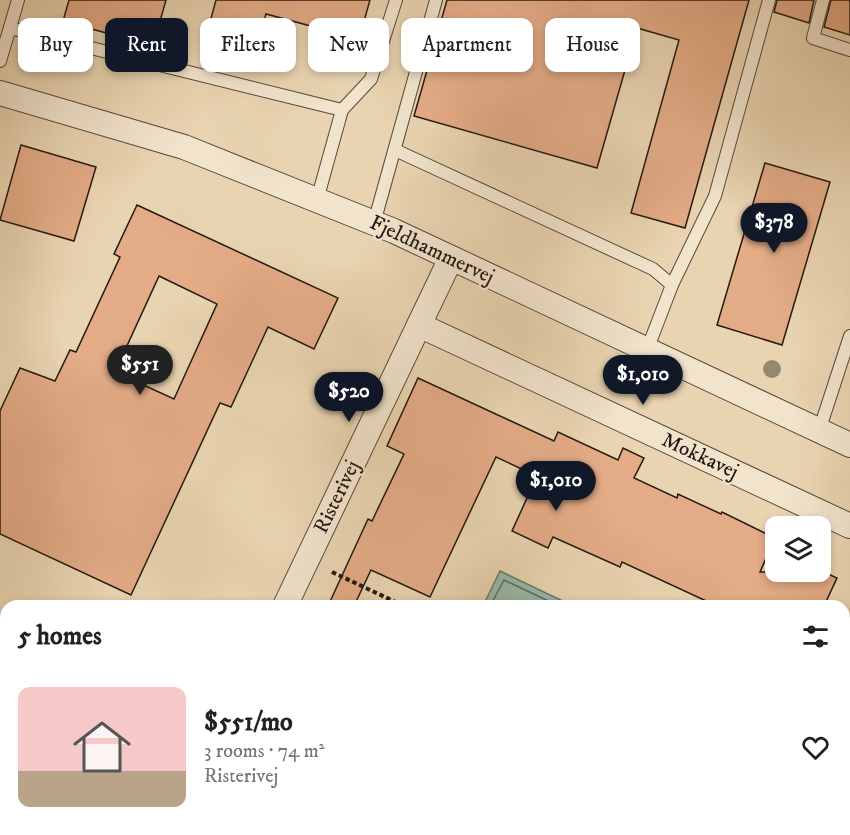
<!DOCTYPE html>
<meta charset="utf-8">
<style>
body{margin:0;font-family:"IM FELL DW Pica",serif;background:#f6f6f6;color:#222;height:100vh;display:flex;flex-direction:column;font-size:22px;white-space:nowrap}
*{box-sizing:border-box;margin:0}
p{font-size:20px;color:#767676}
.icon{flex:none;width:33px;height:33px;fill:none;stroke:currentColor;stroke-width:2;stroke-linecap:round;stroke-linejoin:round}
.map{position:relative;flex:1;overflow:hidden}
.side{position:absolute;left:0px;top:600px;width:850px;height:236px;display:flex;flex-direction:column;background:#fff;border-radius:18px 18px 0 0;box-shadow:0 3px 9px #0003}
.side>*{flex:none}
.hud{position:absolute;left:18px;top:18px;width:814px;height:54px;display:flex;gap:12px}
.fabs{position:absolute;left:765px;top:516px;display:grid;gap:12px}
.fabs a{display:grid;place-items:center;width:66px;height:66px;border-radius:12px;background:#fff;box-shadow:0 3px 9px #0003;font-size:30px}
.price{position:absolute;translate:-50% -51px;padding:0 14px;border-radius:21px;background:#111827;color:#fff;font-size:20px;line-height:39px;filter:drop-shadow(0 2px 3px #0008)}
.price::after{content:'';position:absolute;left:50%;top:36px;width:18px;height:14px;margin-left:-9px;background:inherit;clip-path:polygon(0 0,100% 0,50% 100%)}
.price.current{background:#222;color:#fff}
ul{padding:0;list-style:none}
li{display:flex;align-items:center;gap:18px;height:150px;padding:0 18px}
li span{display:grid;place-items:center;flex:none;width:168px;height:120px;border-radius:12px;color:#555}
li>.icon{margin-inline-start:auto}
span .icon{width:72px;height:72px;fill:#fffc;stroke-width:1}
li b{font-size:26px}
h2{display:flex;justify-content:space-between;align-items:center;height:72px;padding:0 18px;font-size:26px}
.chip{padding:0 21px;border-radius:12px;background:#fff;box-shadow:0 3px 9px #0003;font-size:21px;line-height:54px}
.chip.current{background:#111827;color:#fff}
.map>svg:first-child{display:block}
</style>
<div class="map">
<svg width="850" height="835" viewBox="0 0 850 835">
<rect width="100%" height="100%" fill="#e9d4b1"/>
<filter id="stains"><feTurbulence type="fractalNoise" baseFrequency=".00333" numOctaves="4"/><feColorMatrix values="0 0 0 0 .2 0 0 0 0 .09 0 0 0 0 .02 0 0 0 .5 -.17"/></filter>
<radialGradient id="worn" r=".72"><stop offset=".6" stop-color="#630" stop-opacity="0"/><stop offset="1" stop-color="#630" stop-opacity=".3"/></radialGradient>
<path fill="#b1be8f" stroke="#6b6c51" stroke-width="1.5" d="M0,626L6,629V830H107L105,835H0Z"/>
<path fill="#98b9a7" stroke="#6a796c" stroke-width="1.5" d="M500,571L573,606H483Z"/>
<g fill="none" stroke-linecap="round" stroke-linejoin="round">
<path stroke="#5e695d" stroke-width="1.5" d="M490,606L504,580L559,606"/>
</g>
<g fill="#e3ab86" stroke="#251913" stroke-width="1.5" fill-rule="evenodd">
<path d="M69,0H166L153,46L63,21Z"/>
<path d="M216,0H370L359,39L266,14L252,62L203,48Z"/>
<path d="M447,0H749L685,228L631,213L679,40L637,28L597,168L414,116Z"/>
<path d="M777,0H814L809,23L774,12Z"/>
<path d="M831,0H850V35L824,27Z"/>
<path d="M21,145L96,167L74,241L0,220Z"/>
<path d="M765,163L830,182L782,345L717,325Z"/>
<path d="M137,205L338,298L314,349L268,327L231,407L220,403L131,595L0,534V411L20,368L55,381L70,350L76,352L120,257L114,254ZM159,276L217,304L174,399L115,372Z"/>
<path d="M418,378L554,441L558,432L618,460L623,448L644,458L634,478L677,498L678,494L721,514L722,512L775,538L760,572H824L837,578L824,606H717L622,562L620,567L553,537L548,548L512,531L537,476L496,457L430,597L371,570L354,606H328L368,519L372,521L404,454L387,446Z"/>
</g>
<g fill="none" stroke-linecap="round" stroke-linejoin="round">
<defs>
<g id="service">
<path d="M823,0L813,38L850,50"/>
<path d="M10,28L342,110L317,200"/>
<path d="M0,61L18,0"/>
<path d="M342,110L371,79L396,0"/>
<path d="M395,150L653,269L672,285L647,350"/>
<path d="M374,223L436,0"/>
<path d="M672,285L715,196L769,0"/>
<path d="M819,431L850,336"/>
</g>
<g id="minor">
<path d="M0,93L184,147L394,231L850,445"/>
<path d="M419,325L850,526"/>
<path d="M285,606L451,258"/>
<path d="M844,650L850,638"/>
<path d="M456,830L468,835"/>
<path d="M178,835L180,830"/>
<path d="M760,835L763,830"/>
</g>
</defs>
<use href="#service" stroke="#56483a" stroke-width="14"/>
<use href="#minor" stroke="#56483a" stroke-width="26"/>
<g stroke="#251913" stroke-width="4" stroke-dasharray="4.5 3" stroke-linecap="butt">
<path d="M332,572L404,606"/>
<path d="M844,827L850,830"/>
<path d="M305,830V835"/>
<path d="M334,830L346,835"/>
<path d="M282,835L285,830"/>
</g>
<use href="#service" stroke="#f1e3cc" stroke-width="12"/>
<use href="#minor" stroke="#f1e3cc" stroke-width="24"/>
</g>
<circle fill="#94896e" cx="772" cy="369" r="9"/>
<g text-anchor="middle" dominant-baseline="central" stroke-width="4.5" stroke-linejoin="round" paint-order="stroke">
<g font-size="21" fill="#251913" stroke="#f1e3cc">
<text transform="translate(432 250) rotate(25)">Fjeldhammervej</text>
<text transform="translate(700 456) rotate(25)">Mokkavej</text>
<text transform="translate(337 497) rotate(-64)">Risterivej</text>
</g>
</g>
<rect width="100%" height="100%" filter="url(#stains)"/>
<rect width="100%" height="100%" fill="url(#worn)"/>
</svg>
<div class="fabs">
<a><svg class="icon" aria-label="layers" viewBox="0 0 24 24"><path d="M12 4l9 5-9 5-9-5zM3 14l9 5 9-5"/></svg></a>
</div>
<b class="price" style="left:774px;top:254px">$378</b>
<b class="price current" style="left:140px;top:396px">$551</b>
<b class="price" style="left:643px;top:406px">$1,010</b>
<b class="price" style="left:349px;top:423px">$520</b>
<b class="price" style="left:556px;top:512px">$1,010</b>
<div class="hud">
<a class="chip">Buy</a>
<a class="chip current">Rent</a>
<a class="chip">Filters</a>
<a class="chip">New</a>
<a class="chip">Apartment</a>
<a class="chip">House</a>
</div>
<section class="side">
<h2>5 homes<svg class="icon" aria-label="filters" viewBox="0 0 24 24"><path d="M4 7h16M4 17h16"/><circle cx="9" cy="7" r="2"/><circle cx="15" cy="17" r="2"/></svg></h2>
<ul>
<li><span style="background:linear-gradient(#f6c9c9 70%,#b9a48a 0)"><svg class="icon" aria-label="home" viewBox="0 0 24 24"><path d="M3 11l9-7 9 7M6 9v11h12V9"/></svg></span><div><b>$551/mo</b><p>3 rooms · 74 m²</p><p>Risterivej</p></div><svg class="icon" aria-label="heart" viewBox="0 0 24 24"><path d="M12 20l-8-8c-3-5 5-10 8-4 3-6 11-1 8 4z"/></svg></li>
</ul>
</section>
</div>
